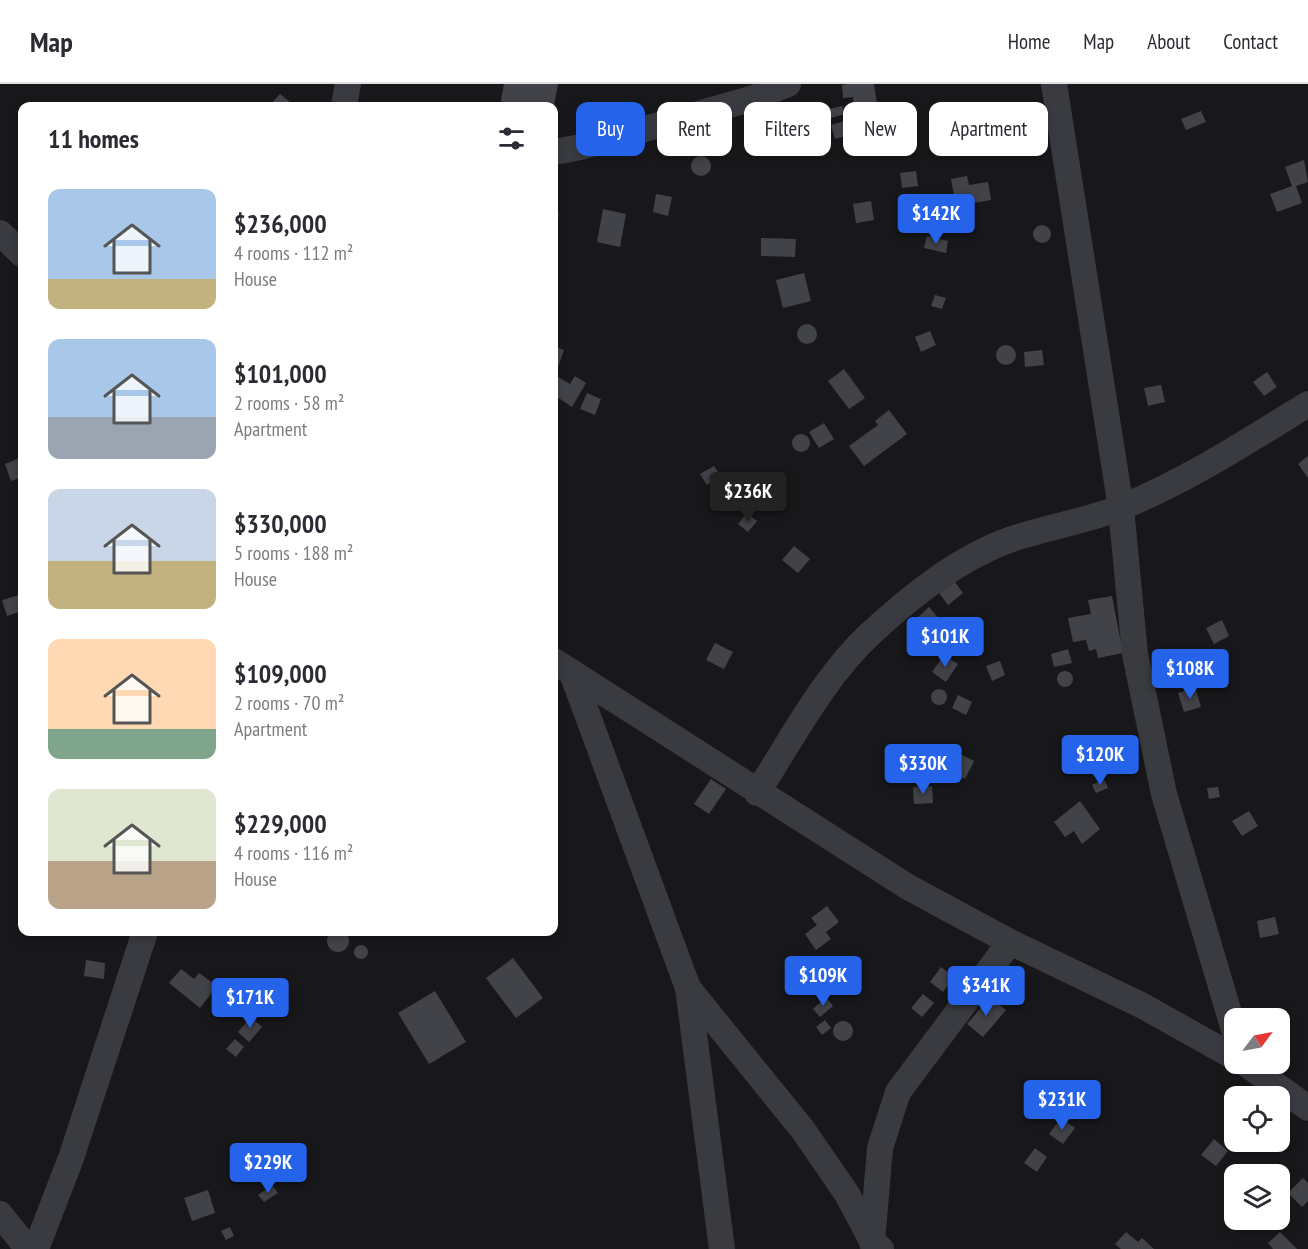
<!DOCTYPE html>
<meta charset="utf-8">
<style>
body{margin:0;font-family:"PT Sans Narrow",sans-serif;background:#f2f2f3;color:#2b2b33;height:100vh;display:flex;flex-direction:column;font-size:22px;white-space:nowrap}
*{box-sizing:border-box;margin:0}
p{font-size:20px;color:#7c7c81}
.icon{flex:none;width:33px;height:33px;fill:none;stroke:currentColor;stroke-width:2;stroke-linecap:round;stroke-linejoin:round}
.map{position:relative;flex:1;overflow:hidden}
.side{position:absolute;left:18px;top:18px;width:540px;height:834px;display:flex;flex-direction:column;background:#fff;border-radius:12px;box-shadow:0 3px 9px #0003}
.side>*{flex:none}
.guide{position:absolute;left:576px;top:18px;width:570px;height:54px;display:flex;gap:12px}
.needle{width:39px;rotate:58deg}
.buttons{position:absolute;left:1224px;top:924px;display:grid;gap:12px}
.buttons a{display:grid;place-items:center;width:66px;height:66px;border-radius:12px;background:#fff;box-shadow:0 3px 9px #0003;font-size:30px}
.price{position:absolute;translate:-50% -51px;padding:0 14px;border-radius:6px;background:#2563eb;color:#fff;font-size:20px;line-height:39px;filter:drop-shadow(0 2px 3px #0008)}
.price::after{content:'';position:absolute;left:50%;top:36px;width:18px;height:14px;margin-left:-9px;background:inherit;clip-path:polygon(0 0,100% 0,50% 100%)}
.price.selected{background:#222;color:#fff}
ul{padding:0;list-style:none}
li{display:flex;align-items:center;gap:18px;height:150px;padding:0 30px}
li span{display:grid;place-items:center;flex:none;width:168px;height:120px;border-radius:12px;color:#555}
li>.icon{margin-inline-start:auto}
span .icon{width:72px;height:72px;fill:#fffc;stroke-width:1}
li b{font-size:26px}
h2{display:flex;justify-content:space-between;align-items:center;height:72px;padding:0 30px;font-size:26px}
.pill{padding:0 21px;border-radius:12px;background:#fff;box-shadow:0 3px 9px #0003;font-size:21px;line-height:54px}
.pill.selected{background:#2563eb;color:#fff}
header{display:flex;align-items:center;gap:36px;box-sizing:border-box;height:84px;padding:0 30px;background:#fff;border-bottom:2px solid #e1e1e2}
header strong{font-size:28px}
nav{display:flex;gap:33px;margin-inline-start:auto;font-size:21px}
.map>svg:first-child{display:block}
</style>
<header>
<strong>Map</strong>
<nav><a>Home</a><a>Map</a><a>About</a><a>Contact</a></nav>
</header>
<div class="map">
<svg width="1308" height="1165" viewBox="0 0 1308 1165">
<rect width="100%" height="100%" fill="#18181b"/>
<g fill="#424348">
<path d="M504,0H558L554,22H500Z"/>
<path d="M847,0H874L877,20L854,22L853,13L843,14L842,1Z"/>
<path d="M280,10L295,22H269Z"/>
<path d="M842,22L845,30L831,34L829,25Z"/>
<circle cx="789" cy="32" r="6"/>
<path d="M1201,27L1206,38L1186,46L1181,35Z"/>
<path d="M848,36L853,50L835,55L831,41Z"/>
<path d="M878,55L881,67L864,70L862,58Z"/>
<path d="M953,55L956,65L941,70L938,59Z"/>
<circle cx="701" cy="82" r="10"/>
<path d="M1304,76L1308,98L1296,102L1302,119L1277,128L1270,110L1292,102L1285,83Z"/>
<path d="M916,87L918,102L902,104L900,89Z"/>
<path d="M967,92L969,101L988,98L991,116L956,122L951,95Z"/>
<path d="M656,110L672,113L668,132L653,128Z"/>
<path d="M871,117L874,136L856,139L853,120Z"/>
<path d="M603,125L626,130L620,163L597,158Z"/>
<path d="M554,128L559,129L555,154H554Z"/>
<circle cx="1042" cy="150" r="9"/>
<path d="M927,152L948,157L946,169L924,164Z"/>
<path d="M761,154L796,155L795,173L761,172Z"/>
<path d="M804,189L811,217L783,224L776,196Z"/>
<path d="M935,211L946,214L942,225L931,222Z"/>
<circle cx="807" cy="250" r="10"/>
<path d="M930,247L936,261L921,268L915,253Z"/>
<circle cx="1006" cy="271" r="10"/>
<path d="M554,262L564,266L557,286L554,285Z"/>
<path d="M1042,266L1044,281L1025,283L1024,268Z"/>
<path d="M844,285L865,314L849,325L828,297Z"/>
<path d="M1267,288L1277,303L1264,312L1253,298Z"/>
<path d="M555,291L570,300L575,292L586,299L572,323L554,311Z"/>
<path d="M1161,301L1165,318L1148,322L1144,304Z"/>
<path d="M587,309L601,315L595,331L580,325Z"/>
<path d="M889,326L907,350L864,382L849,362L878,341L875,337Z"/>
<path d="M824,339L834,355L819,364L809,348Z"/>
<circle cx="801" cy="359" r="9"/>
<path d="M1308,372V394L1298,380Z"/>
<path d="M22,373V393L11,397L5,380Z"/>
<path d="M714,382L721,393L707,401L700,390Z"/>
<path d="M747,429L757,437L748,448L738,440Z"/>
<path d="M794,462L810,475L798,489L782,476Z"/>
<path d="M955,498L963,509L948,521L939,509Z"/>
<path d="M19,511L22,527L7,532L2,516Z"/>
<path d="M1112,512L1123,569L1098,574L1096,565L1089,567L1086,556L1073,558L1068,534L1091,530L1088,516Z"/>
<path d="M929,523L940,536L926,548L915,536Z"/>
<path d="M1222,536L1229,552L1214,560L1206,544Z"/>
<path d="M715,559L733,568L724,585L706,576Z"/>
<path d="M1068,565L1072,579L1054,583L1051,570Z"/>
<path d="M1217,566L1225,578L1214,586L1205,574Z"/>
<path d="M944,571L958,580L946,598L932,588Z"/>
<path d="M1000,577L1005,591L992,597L986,582Z"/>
<circle cx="1065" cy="595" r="8"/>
<path d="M1195,603L1201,623L1184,628L1178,609Z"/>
<circle cx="939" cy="613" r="8"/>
<path d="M958,611L972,618L966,631L952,624Z"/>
<path d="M1126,662L1134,679L1113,688L1106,671Z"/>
<path d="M958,669L974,677L965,695L949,687Z"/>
<path d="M711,695L726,705L709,730L694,720Z"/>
<path d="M1104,695L1108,704L1096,709L1092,701Z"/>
<path d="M932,702L933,719L914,720L913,703Z"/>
<path d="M1218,703L1220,713L1209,715L1207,704Z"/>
<path d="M1080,717L1100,745L1082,760L1074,747L1065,753L1054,738Z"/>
<path d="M1249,727L1258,742L1242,752L1232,737Z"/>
<path d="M827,822L839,838L826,848L831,855L816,866L805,850L817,841L811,834Z"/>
<path d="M1275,833L1279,850L1260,854L1257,837Z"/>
<circle cx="338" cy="857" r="11"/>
<circle cx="361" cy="868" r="7"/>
<path d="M513,874L543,914L516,934L486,894Z"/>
<path d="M86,876L105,879L104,895L84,892Z"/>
<path d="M941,883L954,893L943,908L930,898Z"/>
<path d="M181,885L194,895L199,889L217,902L200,924L169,899Z"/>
<path d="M435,907L466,958L429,980L398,929Z"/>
<path d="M923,910L934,919L922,933L911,924Z"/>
<path d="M826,913L833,922L820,933L813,925Z"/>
<path d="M990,913L1006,926L983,953L967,940Z"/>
<path d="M251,933L262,943L249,958L238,948Z"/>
<path d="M825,936L831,944L822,951L816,943Z"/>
<circle cx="843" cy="947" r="10"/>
<path d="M235,955L244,963L236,973L226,965Z"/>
<path d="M1061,1034L1075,1044L1063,1060L1049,1050Z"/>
<path d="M1214,1055L1228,1067L1216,1082L1201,1071Z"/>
<path d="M1035,1064L1047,1073L1037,1088L1024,1079Z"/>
<path d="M1303,1094L1308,1099V1117L1302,1123L1288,1109Z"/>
<path d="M272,1101L278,1109L264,1118L258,1111Z"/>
<path d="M208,1106L215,1129L192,1137L184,1114Z"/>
<path d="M230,1143L234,1152L226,1156L221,1147Z"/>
<path d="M1126,1148L1138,1158L1142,1154L1154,1165H1121L1115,1160Z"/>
<path d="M1280,1148L1297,1165H1273L1268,1159Z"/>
</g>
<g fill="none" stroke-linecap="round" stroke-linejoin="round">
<g stroke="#393b40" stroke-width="26">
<path d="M1054,0L1121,424L1135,570L1164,710L1234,946"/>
<path d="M344,22L348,0"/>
<path d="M554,68L581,63L754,14L788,0"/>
<path d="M0,149L22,170"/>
<path d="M554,577L908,803L1010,858L1141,921L1234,973"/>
<path d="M572,589L688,904L803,1046L847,1110L872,1157L881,1165"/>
<path d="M757,709C792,655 823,594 870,550C910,513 957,475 1009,456C1045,443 1085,438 1122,423C1188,396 1248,357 1308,320"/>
<path d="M688,904L722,1165"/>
<path d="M1246,980L1308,1024"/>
<path d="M0,1130L28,1165"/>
<path d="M872,1159L880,1064L898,1008L1010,858"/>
<path d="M36,1165L71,1074L145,848"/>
</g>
</g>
</svg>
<div class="buttons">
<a><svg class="needle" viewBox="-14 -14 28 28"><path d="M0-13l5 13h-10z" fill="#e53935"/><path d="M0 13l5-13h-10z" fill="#7c7c81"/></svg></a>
<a><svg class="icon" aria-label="locate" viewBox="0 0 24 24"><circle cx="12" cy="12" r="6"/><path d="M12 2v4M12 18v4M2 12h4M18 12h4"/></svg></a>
<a><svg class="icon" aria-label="layers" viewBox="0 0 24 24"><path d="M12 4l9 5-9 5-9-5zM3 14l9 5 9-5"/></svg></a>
</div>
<b class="price" style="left:936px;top:161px">$142K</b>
<b class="price selected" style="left:748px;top:439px">$236K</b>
<b class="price" style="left:945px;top:584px">$101K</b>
<b class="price" style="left:1190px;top:616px">$108K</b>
<b class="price" style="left:1100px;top:702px">$120K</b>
<b class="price" style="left:923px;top:711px">$330K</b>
<b class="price" style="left:823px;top:923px">$109K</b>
<b class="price" style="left:986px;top:933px">$341K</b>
<b class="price" style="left:250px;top:945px">$171K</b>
<b class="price" style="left:1062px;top:1047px">$231K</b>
<b class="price" style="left:268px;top:1110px">$229K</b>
<div class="guide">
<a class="pill selected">Buy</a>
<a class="pill">Rent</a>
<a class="pill">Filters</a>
<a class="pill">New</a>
<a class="pill">Apartment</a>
</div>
<section class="side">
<h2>11 homes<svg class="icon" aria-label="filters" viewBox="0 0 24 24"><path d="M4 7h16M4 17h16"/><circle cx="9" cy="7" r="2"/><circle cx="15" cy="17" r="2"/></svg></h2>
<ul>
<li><span style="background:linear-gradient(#a9c7e8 75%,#c2b280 0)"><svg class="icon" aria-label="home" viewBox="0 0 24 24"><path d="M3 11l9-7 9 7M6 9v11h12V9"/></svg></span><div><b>$236,000</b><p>4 rooms · 112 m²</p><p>House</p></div></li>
<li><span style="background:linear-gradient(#a9c7e8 65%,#9aa5b1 0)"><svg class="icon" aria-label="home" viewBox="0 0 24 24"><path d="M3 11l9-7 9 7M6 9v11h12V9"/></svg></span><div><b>$101,000</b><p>2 rooms · 58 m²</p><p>Apartment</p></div></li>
<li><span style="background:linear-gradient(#c9d6e8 60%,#c2b280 0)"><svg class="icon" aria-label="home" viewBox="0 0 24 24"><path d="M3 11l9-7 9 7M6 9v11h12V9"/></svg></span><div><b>$330,000</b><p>5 rooms · 188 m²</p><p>House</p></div></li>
<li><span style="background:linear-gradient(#ffd9b3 75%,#7fa58c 0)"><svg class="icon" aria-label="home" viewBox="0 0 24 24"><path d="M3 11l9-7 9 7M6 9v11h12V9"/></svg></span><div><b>$109,000</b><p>2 rooms · 70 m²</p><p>Apartment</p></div></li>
<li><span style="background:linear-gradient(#dfe7d0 60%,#b9a48a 0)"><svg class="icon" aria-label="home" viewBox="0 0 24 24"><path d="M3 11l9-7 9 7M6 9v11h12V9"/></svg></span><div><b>$229,000</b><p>4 rooms · 116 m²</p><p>House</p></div></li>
</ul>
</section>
</div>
